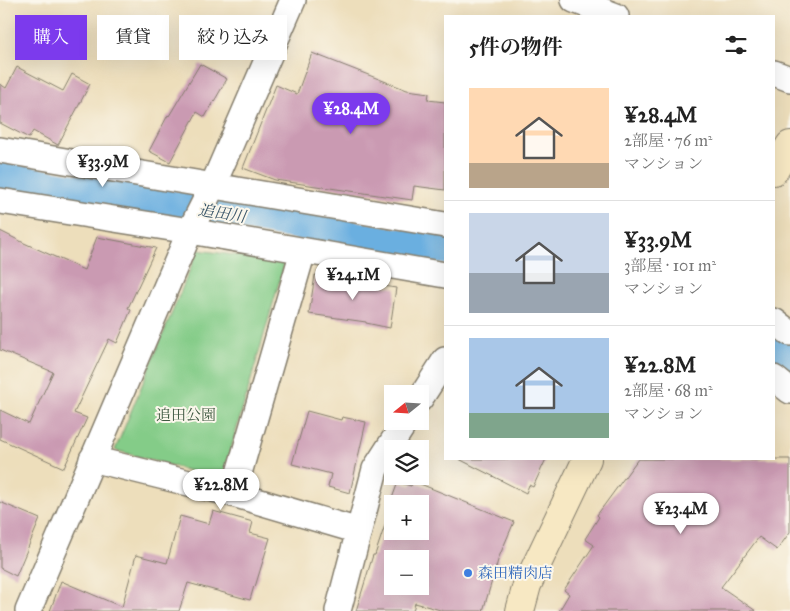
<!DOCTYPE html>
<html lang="ja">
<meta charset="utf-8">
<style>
body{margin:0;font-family:"IM FELL Great Primer","Noto Serif JP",serif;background:#f2f2f2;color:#222;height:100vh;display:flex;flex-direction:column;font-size:19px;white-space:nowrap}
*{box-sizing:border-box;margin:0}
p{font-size:16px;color:#767676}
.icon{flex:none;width:28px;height:28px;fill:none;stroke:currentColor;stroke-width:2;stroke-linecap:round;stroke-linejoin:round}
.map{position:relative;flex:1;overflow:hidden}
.side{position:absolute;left:444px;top:15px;width:331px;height:445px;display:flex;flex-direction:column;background:#fff;border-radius:0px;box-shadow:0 5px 20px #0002}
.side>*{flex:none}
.banner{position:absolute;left:15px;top:15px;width:354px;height:45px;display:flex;gap:10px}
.needle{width:32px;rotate:252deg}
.controls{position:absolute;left:384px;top:385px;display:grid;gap:10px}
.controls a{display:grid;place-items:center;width:45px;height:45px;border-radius:0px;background:#fff;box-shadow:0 5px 20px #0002;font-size:25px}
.price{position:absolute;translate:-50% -42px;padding:0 11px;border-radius:18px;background:#fff;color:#222;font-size:16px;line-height:32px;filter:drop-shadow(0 1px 2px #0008)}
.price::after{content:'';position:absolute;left:50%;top:30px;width:15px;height:11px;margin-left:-8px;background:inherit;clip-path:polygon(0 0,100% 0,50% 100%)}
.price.active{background:#7c3aed;color:#fff}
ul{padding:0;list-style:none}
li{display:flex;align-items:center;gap:15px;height:125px;padding:0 25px}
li+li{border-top:1px solid #e0e0e0}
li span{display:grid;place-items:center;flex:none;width:140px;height:100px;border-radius:0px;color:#555}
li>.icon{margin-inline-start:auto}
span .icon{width:60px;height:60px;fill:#fffc;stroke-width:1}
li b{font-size:21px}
h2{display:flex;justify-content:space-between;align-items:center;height:60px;padding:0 25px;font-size:21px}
.tag{padding:0 18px;border-radius:0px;background:#fff;box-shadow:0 5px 20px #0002;font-size:18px;line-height:45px}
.tag.active{background:#7c3aed;color:#fff}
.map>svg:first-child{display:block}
</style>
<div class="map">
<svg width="790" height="611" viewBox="0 0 790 611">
<rect width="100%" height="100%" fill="#fbf7ec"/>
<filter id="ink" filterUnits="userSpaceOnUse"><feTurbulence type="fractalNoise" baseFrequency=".02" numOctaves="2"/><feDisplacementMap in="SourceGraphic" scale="10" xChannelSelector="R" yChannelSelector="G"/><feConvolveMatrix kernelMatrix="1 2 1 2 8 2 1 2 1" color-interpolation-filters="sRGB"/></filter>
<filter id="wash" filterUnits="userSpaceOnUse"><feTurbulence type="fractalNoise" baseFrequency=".0096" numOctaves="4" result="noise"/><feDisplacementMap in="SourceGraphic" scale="20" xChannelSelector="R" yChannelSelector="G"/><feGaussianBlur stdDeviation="1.12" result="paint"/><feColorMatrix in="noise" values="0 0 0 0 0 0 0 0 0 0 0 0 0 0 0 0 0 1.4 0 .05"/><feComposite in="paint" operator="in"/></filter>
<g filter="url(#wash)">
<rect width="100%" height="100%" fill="#eddebb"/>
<path fill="#84cc88" stroke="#507452" d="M198,250L285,262L222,480L115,450Z"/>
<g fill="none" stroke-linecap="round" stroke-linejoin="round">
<g stroke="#6aafe0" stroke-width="29">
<path d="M0,176L445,250"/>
<path d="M774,344L790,356"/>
</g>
</g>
<g id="blocks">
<g fill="#ca9ab2" fill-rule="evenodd">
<path d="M312,53L407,90L429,93L428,100L445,102V190L414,186L412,200L275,180L243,168L276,85L297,94Z"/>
<path d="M200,64L227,79L205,117L197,112L170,162L149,151L168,115L169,116Z"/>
<path d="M17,67L63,91L72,74L90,84L58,145L33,131L29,138L0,123V84L6,88Z"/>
<path d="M0,231L24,243L84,270L97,237L156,248L128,308L131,310L117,343L109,339L74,413L87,418L64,468L0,439V410L29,424L53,372L0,350Z"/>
<path d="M315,275L396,288L390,328L366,323V322L309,314Z"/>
<path d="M307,411L341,420L342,417L366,422L350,493L328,487L331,474L292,464Z"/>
<path d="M459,459H546L533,487L529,485L526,493Z"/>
<path d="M638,459H790V532L777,550L759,537L721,587L756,611H559L569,594L564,590L594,545L585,539L599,517L597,515Z"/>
<path d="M413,481L514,522L499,557L483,611H444L415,603L413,611H356L373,555H375L389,513L387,512L398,482L411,486ZM392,504H420V531H392ZM392,559H420V586H392Z"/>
<path d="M0,502L40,519L16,576L0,568Z"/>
<path d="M213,511L253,522L250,533L270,538L255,587L254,586L250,600L188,583L179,611H50L61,581L122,607L136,555L167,563L180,516L209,524Z"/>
</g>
</g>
</g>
<g filter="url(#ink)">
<use href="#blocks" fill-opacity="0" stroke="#847d6c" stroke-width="1"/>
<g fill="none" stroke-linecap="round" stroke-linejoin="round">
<defs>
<g id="street">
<path d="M574,0L616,16"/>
<path d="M774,73L790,79"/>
<path d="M0,150L445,225"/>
<path d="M0,201L190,231L445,275"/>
<path d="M774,321L790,333"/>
<path d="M774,378L790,391"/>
<path d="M420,399L445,360"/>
<path d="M92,459L233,494L359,531"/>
<path d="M233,494L303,251"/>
<path d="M28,611L190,231L213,185L293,0"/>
<path d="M338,611L375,469L406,421"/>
</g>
<g id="secondary">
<path d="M774,171L790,145"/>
<path d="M520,611L527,585L587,459"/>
</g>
</defs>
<use href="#street" stroke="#847d6c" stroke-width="28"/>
<use href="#secondary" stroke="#847d6c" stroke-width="30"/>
<use href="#street" stroke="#fff" stroke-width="25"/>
<use href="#secondary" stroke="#f7e8c3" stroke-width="28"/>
</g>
</g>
<circle fill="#3f7fe0" stroke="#fbf7ec" stroke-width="2" cx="468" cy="573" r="5"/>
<g text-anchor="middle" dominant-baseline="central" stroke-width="4" stroke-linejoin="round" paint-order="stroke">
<g font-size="15" fill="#405a42" stroke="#fbf7ec">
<text x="186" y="415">追田公園</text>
</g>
<g font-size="15" fill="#366cbe" stroke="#fbf7ec" text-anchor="start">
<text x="478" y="573">森田精肉店</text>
</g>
<g font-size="16" font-style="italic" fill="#3b576a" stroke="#fbf7ec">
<text transform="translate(222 213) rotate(9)">追田川</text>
</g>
</g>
</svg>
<div class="controls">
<a><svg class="needle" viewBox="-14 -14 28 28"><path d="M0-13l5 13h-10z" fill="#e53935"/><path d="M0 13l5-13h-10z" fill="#767676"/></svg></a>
<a><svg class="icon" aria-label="layers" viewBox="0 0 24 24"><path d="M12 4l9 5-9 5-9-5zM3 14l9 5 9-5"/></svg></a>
<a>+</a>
<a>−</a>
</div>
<b class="price active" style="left:351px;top:135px">¥28.4M</b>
<b class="price" style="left:103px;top:188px">¥33.9M</b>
<b class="price" style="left:353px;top:301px">¥24.1M</b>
<b class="price" style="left:221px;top:511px">¥22.8M</b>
<b class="price" style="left:681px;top:535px">¥23.4M</b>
<div class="banner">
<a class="tag active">購入</a>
<a class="tag">賃貸</a>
<a class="tag">絞り込み</a>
</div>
<section class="side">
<h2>5件の物件<svg class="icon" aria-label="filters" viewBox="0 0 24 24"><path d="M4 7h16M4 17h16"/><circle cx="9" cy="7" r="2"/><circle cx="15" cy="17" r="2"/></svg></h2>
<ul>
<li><span style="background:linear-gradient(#ffd9b3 75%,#b9a48a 0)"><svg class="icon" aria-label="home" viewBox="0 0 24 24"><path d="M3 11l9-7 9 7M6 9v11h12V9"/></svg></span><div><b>¥28.4M</b><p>2部屋 · 76 m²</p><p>マンション</p></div></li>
<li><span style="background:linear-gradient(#c9d6e8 60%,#9aa5b1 0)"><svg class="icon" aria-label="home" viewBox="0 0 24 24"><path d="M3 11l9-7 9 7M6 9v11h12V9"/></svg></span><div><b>¥33.9M</b><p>3部屋 · 101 m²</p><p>マンション</p></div></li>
<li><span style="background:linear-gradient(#a9c7e8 75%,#7fa58c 0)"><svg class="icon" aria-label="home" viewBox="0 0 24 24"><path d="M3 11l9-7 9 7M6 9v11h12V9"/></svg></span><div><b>¥22.8M</b><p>2部屋 · 68 m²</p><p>マンション</p></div></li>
</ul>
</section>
</div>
